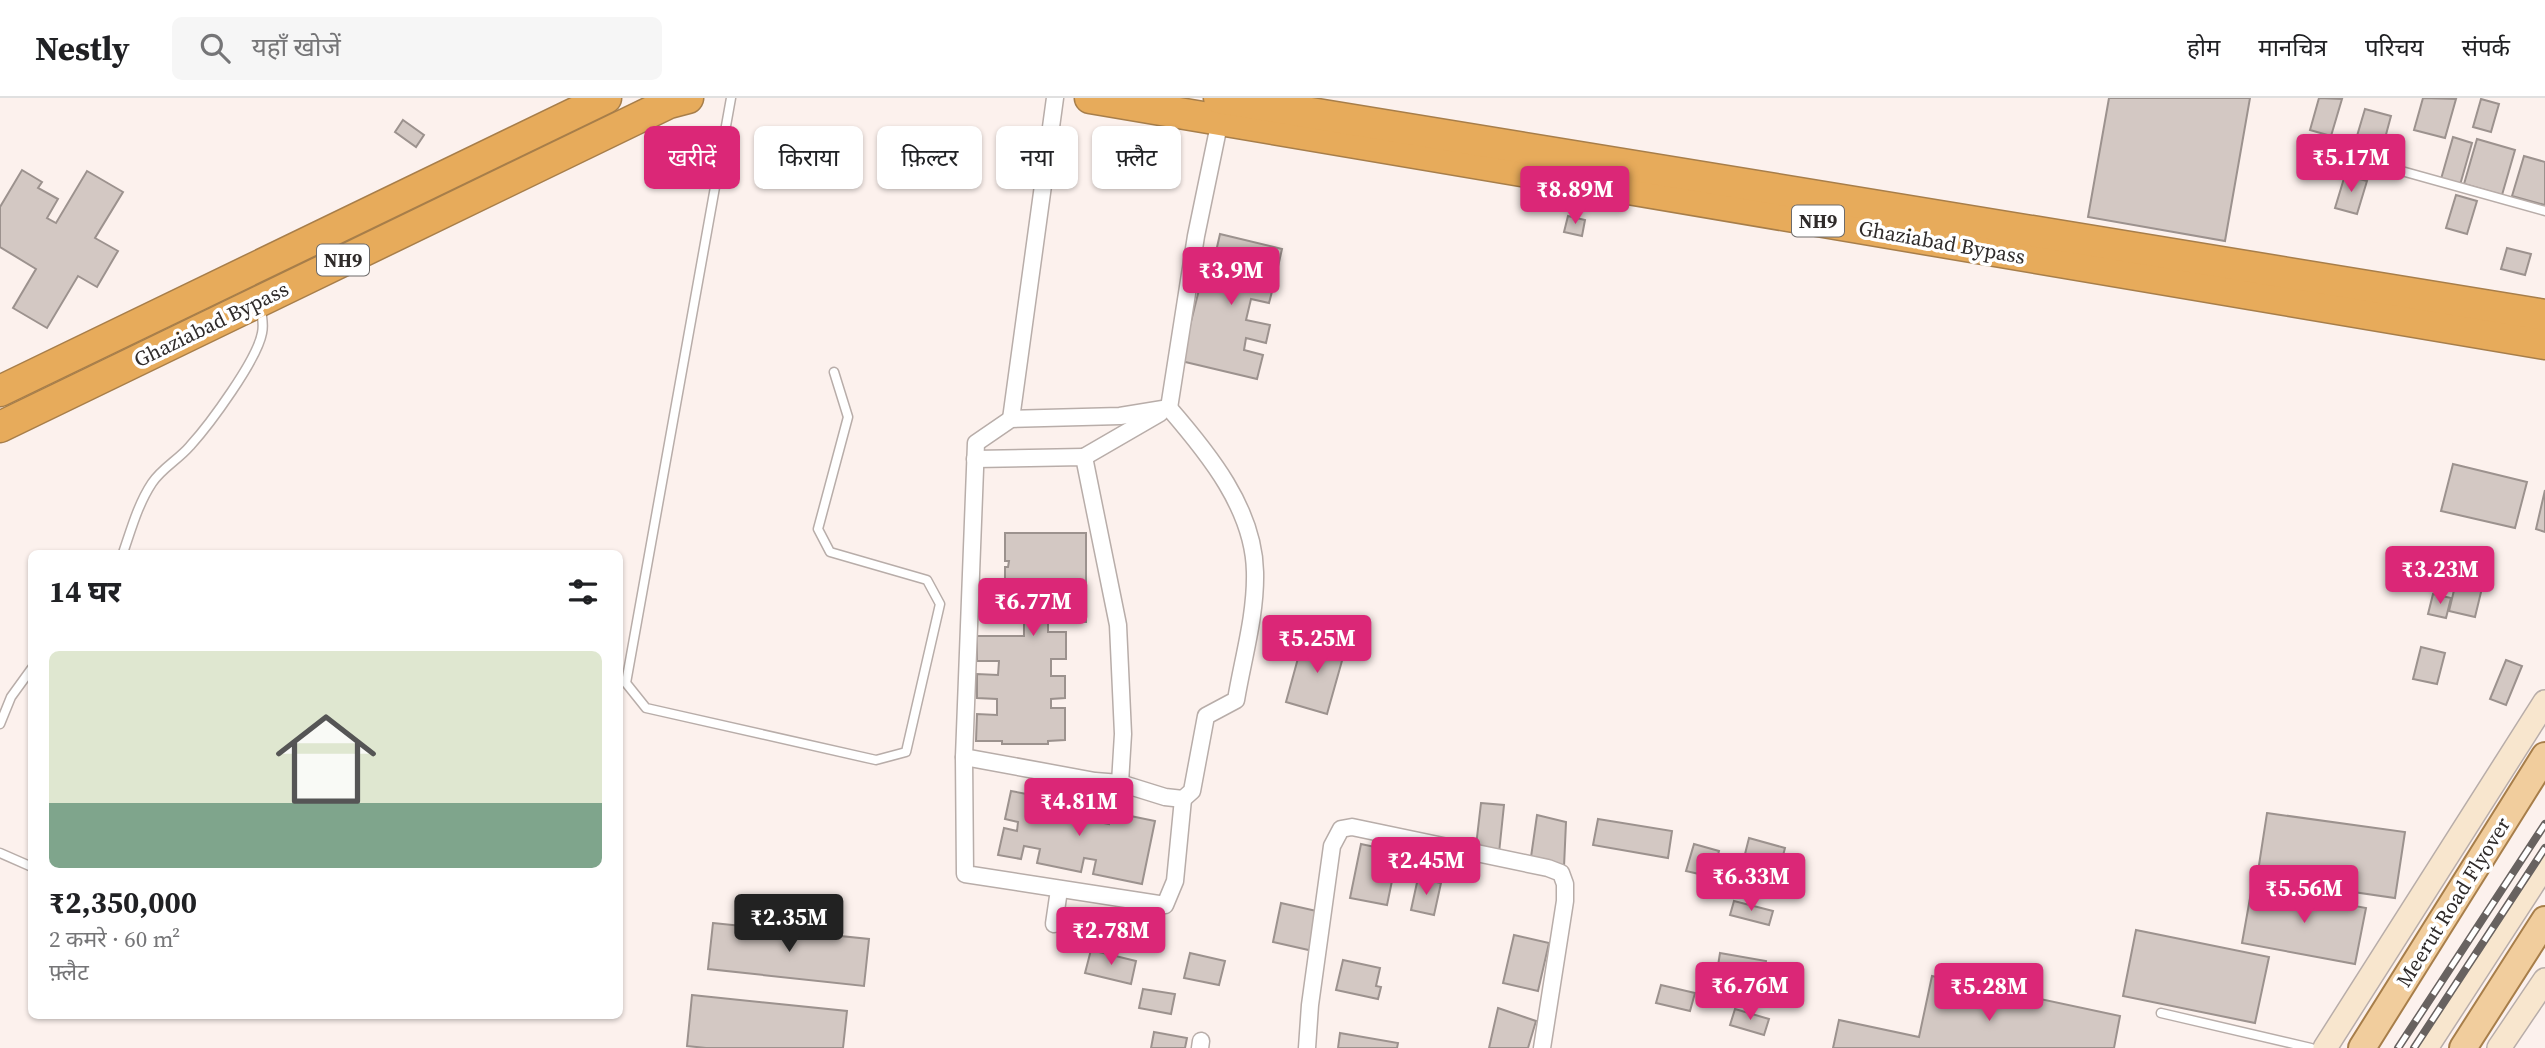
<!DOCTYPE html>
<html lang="hi">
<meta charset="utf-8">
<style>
body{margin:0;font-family:"Source Serif 4","Noto Sans Devanagari",serif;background:#f6f6f6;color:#202124;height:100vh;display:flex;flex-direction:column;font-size:26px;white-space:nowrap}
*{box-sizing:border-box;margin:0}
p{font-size:23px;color:#757577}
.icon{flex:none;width:38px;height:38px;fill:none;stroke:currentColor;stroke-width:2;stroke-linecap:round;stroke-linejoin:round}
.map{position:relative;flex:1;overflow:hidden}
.panel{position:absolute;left:28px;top:452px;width:595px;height:469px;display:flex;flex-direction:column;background:#fff;border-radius:10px;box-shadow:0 2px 5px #0004}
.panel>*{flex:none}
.banner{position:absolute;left:644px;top:28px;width:665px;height:63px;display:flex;gap:14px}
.price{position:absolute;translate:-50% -60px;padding:0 16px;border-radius:7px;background:#db2777;color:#fff;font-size:23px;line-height:46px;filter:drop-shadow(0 2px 4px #0008)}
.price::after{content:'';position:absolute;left:50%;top:42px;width:21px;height:16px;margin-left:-10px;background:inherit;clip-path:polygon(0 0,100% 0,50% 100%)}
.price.current{background:#222;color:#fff}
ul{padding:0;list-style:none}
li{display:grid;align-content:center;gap:14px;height:371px;padding:0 21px}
li span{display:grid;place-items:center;height:217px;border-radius:10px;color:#555}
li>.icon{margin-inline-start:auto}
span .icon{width:126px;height:126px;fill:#fffc;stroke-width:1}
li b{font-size:30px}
h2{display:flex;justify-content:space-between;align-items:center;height:84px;padding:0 21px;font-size:30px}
.chip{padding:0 24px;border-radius:10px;background:#fff;box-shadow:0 2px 5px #0004;font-size:24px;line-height:63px}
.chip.current{background:#db2777;color:#fff}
header{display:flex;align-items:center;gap:42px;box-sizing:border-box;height:98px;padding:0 35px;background:#fff;border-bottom:2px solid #e0e0e0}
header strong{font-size:33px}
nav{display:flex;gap:38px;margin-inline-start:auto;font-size:24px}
.search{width:490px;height:63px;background:#f6f6f6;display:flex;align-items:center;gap:18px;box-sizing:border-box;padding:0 24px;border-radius:10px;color:#757577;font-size:26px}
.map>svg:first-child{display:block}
</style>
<header>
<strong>Nestly</strong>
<div class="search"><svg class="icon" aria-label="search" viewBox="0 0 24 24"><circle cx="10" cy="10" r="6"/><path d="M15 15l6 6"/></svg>यहाँ खोजें</div>
<nav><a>होम</a><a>मानचित्र</a><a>परिचय</a><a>संपर्क</a></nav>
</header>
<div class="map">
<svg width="2545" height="950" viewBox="0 0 2545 950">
<rect width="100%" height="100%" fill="#fcf1ed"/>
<g fill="#d3c8c3" stroke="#9c928e" stroke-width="2">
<path d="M2109,0H2250L2225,143L2088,119Z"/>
<path d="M2319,0L2342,1L2331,38L2310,32Z"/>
<path d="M2423,0L2456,1L2445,40L2414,32Z"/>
<path d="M2481,1L2499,6L2491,34L2473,29Z"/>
<path d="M2365,11L2391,18L2381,55L2354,48Z"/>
<path d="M403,22L424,37L416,49L395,34Z"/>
<path d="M2453,39L2472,45L2460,87L2441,81Z"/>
<path d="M2477,41L2515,52L2502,97L2464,86Z"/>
<path d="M2524,58L2545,64V107L2512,98Z"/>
<path d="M22,72L42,84L38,90L58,101L47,120L56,125L87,73L123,94L95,140L118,153L97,189L78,178L47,230L13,210L36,171L0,149V109Z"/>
<path d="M2345,77L2367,83L2357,116L2335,110Z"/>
<path d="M2456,97L2477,103L2467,136L2446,130Z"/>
<path d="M1568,118L1585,122L1582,138L1564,134Z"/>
<path d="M1220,136L1282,151L1277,173L1259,169L1257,178L1275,182L1269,205L1251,201L1246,222L1270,227L1266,245L1246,240L1244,252L1263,257L1257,281L1181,263L1202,180L1198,179L1203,156L1215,158Z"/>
<path d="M2507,150L2531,156L2525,177L2501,171Z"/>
<path d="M2453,366L2527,384L2515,430L2441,413Z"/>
<path d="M2545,392V434L2536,431Z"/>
<path d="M1005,435H1086V524L1048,523V534H1066V561H1051V578H1065V600L1051,601V610H1065V642L1048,643V646H1002V643H976L977,616L997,617V601L977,600V576L998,577L999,563H977V538H1024V522H1004L1005,500H1007L1008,491H1005V469H1008L1009,463H1005Z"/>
<path d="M2456,484L2482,490L2475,519L2449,513Z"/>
<path d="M2433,496L2451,500L2446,520L2428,516Z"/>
<path d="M1319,537L1347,545L1327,616L1286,604L1300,553L1313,557Z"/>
<path d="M2421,549L2445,555L2437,586L2413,581Z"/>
<path d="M2506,562L2522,568L2506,607L2490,601Z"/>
<path d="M1011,693L1032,697L1029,709L1049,713L1051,701L1091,710L1088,722L1109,726L1111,714L1155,723L1142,786L1093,776L1096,762L1084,760L1081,774L1037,765L1040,751L1024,748L1021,761L998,757L1004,730L1017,733L1018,724L1005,721Z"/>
<path d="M1481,705L1504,707L1499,755L1476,748Z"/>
<path d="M2267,715L2405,734L2395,800L2257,780Z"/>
<path d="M1537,717L1566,724L1564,769L1531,759Z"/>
<path d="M1598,721L1672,733L1668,760L1593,747Z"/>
<path d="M1749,740L1785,750L1778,777L1742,768Z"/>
<path d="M1361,746L1398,754L1387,807L1350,800Z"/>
<path d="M1694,746L1719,753L1712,779L1686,773Z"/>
<path d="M1418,780L1441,785L1434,817L1411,812Z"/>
<path d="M2252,789L2366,810L2355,866L2242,845Z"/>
<path d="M1734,803L1773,813L1769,827L1730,817Z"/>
<path d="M1281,805L1321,814L1313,853L1273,844Z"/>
<path d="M713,825L869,841L864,888L708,871Z"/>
<path d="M2136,832L2269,859L2255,925L2123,898Z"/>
<path d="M1514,837L1549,845L1538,893L1503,885Z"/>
<path d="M1091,852L1136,863L1131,886L1085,875Z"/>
<path d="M1190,855L1225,863L1219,887L1184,880Z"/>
<path d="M1720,855L1766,863L1763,883L1717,874Z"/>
<path d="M1343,862L1380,870L1376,888L1381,889L1378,901L1336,892Z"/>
<path d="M1932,878L2120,918L2114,950H1833L1839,922L1919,939Z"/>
<path d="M1661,887L1695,895L1690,913L1656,905Z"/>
<path d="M1143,891L1175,896L1171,916L1139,910Z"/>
<path d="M692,897L847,913L843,950H706L687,948Z"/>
<path d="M1498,910L1536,923L1528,950H1489Z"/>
<path d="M1735,911L1769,921L1764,937L1730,927Z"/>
<path d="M1154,934L1187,940L1185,950H1151Z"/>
<path d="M1340,935L1398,945L1397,950H1338Z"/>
</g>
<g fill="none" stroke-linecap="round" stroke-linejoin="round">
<defs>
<g id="lane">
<path d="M731,0L626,585L646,610L876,662L906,654L940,506L927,482L830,454L818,431L848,319L834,274"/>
<path d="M2334,58L2398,72L2545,113"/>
<path d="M123,455C131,432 138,406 152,385C162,370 178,362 190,348C210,326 257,262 262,235C264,226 262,217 260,209"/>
<path d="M0,626L11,599L32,570"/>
<path d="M0,755L32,769"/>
<path d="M2161,915L2311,950"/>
</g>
<g id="street">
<path d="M1169,310C1208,355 1254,411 1255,474C1256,517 1243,560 1236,602L1206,618L1192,693L1183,701L1165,699L1120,685L1095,683L964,659L976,345L1011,321L1120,318Z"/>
<path d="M1169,310L1196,138L1220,22"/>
<path d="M1011,321L1055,0"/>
<path d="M1084,359L1160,315"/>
<path d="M975,361L1084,359L1118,527L1123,636L1120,685"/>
<path d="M964,659L965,776L1165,807L1175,783L1183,701"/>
<path d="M1054,826L1059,792"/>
<path d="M1200,950L1201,943"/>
<path d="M1307,950L1310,907L1332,748L1341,731L1352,729L1548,770L1561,775L1565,786V803L1542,950"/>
</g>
<g id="secondary">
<path d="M2325,950L2545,604"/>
<path d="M2426,950L2545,767"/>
<path d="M2499,950L2545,882"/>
</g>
<g id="primary">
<path d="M2362,950L2545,658"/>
<path d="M2463,950L2545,822"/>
</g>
<g id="highway">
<path d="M1090,0L2545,246"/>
<path d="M1219,0L2545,217"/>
<path d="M0,293L606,0"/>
<path d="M0,329L669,5L688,0"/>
</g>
</defs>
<use href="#lane" stroke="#b8ada9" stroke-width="11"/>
<use href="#street" stroke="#b8ada9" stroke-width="19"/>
<use href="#secondary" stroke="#b8ada9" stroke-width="26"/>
<use href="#primary" stroke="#a77e4a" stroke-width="30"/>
<use href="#highway" stroke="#a77e4a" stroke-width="33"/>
<use href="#lane" stroke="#fff" stroke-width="8"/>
<use href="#street" stroke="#fff" stroke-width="16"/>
<use href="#secondary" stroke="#f8e6ce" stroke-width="23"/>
<use href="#primary" stroke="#f1cd9d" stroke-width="26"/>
<use href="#highway" stroke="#e7ab5b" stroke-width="30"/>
<defs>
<g id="rail">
<path d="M2398,950L2545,726"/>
<path d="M2414,950L2545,750"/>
</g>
</defs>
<use href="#rail" stroke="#686260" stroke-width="8"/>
<use href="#rail" stroke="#fff" stroke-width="5" stroke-dasharray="16" stroke-linecap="butt"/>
</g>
<g text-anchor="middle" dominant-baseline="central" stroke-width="7" stroke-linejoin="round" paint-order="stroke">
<g fill="#fff" stroke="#6d6b6a" stroke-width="2">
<rect x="1792" y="107.5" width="52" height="31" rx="5"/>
<rect x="317" y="146.5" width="52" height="31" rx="5"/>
</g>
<g font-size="19" font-weight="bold" fill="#2f2b2a">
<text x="1818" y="123">NH9</text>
<text x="343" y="162">NH9</text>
</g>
<g font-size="21" fill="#2f2b2a" stroke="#fff">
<text transform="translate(1942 144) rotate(10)">Ghaziabad Bypass</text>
<text transform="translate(211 226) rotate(-26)">Ghaziabad Bypass</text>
<text transform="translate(2453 804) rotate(-58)">Meerut Road Flyover</text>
</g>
</g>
</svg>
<b class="price" style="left:2351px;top:96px">₹5.17M</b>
<b class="price" style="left:1575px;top:128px">₹8.89M</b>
<b class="price" style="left:1231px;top:209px">₹3.9M</b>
<b class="price" style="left:2440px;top:508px">₹3.23M</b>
<b class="price" style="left:1033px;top:540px">₹6.77M</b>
<b class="price" style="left:1317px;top:577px">₹5.25M</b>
<b class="price" style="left:1079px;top:740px">₹4.81M</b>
<b class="price" style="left:1426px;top:799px">₹2.45M</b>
<b class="price" style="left:1751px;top:815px">₹6.33M</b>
<b class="price" style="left:2304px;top:827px">₹5.56M</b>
<b class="price current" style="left:789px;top:856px">₹2.35M</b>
<b class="price" style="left:1111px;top:869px">₹2.78M</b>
<b class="price" style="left:1750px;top:924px">₹6.76M</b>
<b class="price" style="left:1989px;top:925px">₹5.28M</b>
<div class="banner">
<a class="chip current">खरीदें</a>
<a class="chip">किराया</a>
<a class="chip">फ़िल्टर</a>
<a class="chip">नया</a>
<a class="chip">फ़्लैट</a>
</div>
<section class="panel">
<h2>14 घर<svg class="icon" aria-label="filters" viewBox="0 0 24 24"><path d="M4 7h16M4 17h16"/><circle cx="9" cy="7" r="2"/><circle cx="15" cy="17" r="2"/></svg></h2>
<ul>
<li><span style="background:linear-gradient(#dfe7d0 70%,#7fa58c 0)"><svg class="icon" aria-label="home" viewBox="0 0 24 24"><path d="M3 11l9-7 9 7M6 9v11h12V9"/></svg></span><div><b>₹2,350,000</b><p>2 कमरे · 60 m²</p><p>फ़्लैट</p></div></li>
</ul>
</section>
</div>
